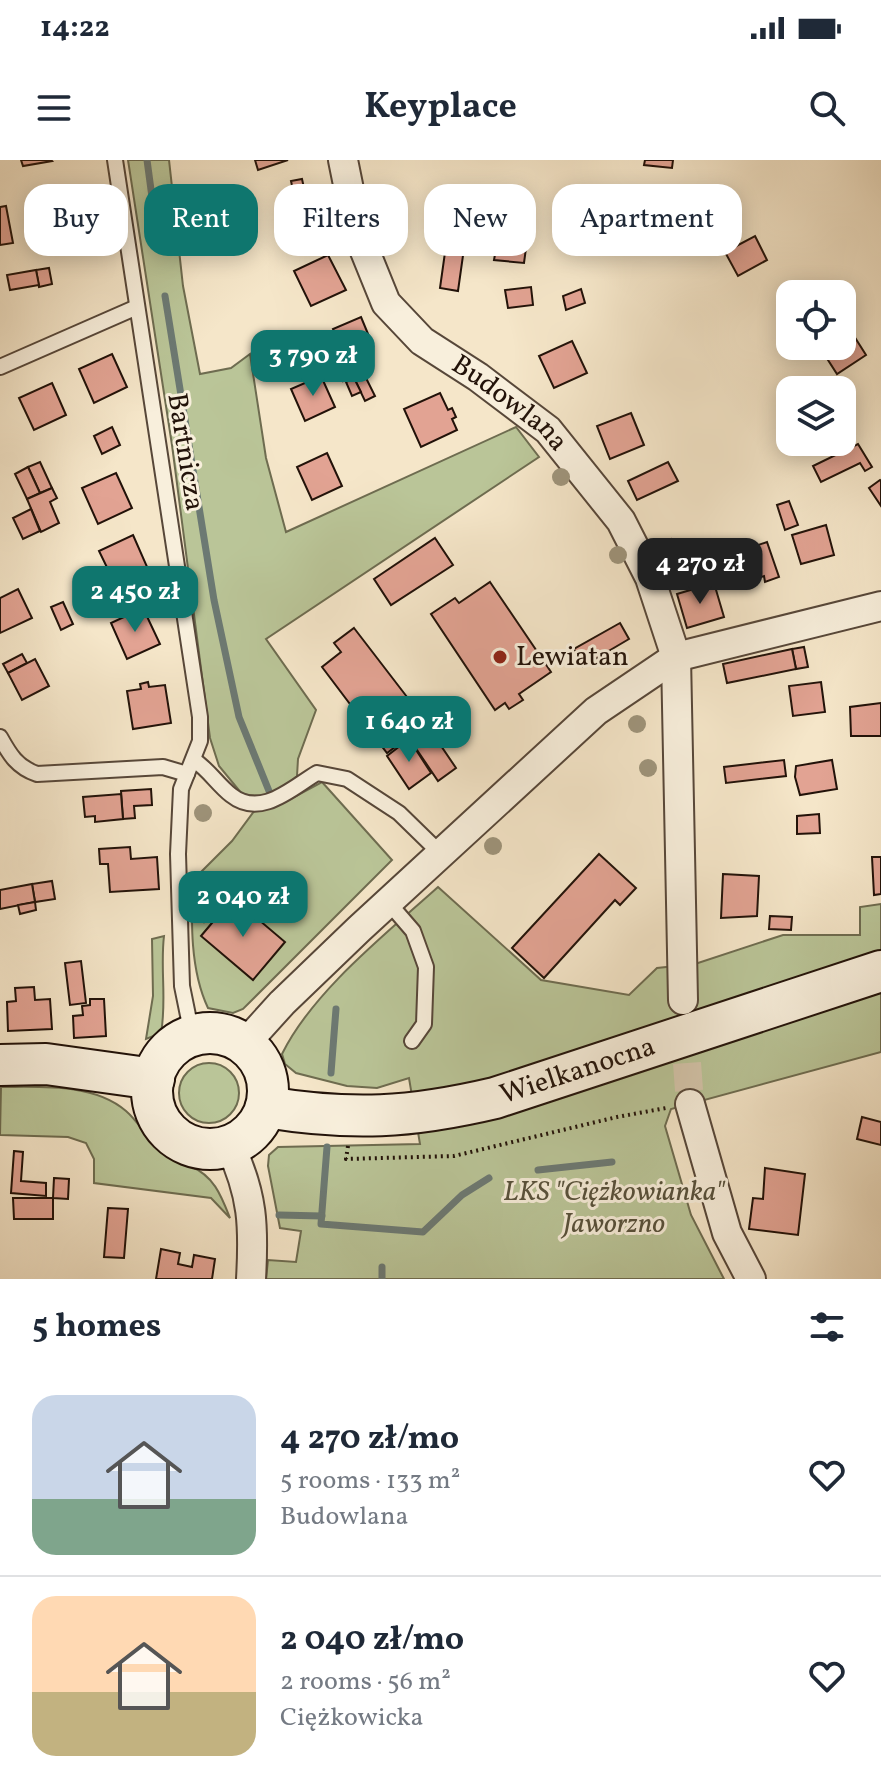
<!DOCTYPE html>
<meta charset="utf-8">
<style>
body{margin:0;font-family:Vollkorn,serif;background:#f6f6f7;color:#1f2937;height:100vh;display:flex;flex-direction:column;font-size:30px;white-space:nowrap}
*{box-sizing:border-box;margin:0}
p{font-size:26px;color:#747a83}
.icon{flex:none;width:44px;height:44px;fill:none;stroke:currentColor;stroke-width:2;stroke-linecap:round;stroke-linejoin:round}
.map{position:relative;height:1119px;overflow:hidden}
.side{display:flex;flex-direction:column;background:#fff;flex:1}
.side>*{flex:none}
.banner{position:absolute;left:24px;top:24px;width:834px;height:72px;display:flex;gap:16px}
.fabs{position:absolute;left:776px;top:120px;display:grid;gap:16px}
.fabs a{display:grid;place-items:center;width:80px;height:80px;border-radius:16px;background:#fff;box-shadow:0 4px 20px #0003;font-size:40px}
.price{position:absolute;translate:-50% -68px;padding:0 18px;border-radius:16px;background:#0f766e;color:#fff;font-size:26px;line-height:52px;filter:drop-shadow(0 2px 4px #0008)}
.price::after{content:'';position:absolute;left:50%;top:48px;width:24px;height:18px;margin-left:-12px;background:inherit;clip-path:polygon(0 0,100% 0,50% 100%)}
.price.current{background:#222;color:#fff}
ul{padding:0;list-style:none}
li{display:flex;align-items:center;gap:24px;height:200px;padding:0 32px}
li+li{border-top:2px solid #e0e1e3}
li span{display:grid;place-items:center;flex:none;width:224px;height:160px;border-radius:24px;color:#555}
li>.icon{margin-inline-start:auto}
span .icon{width:96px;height:96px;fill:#fffc;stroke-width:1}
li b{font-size:34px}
h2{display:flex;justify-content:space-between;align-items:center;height:96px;padding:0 32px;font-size:34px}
.pill{padding:0 28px;border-radius:24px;background:#fff;box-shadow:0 4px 20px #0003;font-size:28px;line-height:72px}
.pill.current{background:#0f766e;color:#fff}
.status{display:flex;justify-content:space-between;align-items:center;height:56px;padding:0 40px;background:#fff;direction:ltr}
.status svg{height:22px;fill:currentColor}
header{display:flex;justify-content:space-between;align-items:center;height:104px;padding:0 32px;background:#fff;font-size:36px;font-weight:700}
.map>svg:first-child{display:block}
</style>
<div class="status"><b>14:22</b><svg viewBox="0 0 49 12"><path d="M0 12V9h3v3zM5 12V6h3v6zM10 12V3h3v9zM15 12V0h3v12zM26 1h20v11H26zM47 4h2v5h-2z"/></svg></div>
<header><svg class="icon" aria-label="menu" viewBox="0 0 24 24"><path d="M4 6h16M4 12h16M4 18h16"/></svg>Keyplace<svg class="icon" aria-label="search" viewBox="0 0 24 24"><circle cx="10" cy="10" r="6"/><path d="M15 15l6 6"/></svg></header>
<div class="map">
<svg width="881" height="1119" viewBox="0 0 881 1119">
<rect width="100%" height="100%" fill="#f5e6c9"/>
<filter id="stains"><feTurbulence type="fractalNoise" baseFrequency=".0025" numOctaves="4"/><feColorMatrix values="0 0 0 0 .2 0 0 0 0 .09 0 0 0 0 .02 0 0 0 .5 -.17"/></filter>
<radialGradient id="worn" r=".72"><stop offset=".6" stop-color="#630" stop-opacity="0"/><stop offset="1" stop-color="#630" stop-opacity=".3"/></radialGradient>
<g fill="#bac598" stroke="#6e6c50" stroke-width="2">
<path d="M128,0H169L183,126L200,214L231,208L250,194L266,298L286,372L516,267L539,297L266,479L316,550L298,599L297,616C278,634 268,639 242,634L219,606L210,578L172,285Z"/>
<path d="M322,622L392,700L243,849L233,853L208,848C190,810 191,761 193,720L232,681L255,650L283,643Z"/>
<path d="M438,727L541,820L629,835L657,808L695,804L783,775H860V747L881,744V892L671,949L665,966L691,1055L724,1119H266L268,1100L296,1102L301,1071L280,1068L268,1006L269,995L278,987L420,984L409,918L377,928L347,926L296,913L285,904L282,894C313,831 387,773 438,727Z"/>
<path d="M164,776C160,808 167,841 161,873L146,879L153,836L152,779Z"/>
<circle cx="209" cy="933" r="30"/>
<path d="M1,927C41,927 94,923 126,951C140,963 148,981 163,992C172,999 180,1002 190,1006C214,1016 221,1035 230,1058L211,1038L94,1023V999L86,983L68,977L0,975Z"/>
</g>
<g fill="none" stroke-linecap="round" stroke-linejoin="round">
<g stroke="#6c7973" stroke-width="7">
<path d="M147,0L154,52"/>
<path d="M165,136L214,440L239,557L269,631"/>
<path d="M331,913L336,849"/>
<path d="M327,987L321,1064L423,1072L462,1035L489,1018"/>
<path d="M538,1010L612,1002"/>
<path d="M279,1055L322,1056"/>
<path d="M382,1119V1107"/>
</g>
</g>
<g fill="#e2a393" stroke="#221209" stroke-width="2">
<path d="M21,0H51L52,1L23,6Z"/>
<path d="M255,0H288L258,10Z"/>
<path d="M645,0H673L672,8L644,5Z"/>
<path d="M302,19L306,37L295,39L291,21Z"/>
<path d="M91,33L97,70L51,77L45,41Z"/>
<path d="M306,43L313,65L287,74L279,51Z"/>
<path d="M6,46L13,83L0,85V47Z"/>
<path d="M449,64L467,67L458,131L440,128Z"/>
<path d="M484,68L528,73L524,103L494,100L496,89L482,87Z"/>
<path d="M755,76L767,100L738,116L725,92Z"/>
<path d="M328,95L346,130L311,146L294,111Z"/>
<path d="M49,108L52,124L39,127L36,110Z"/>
<path d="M36,110L39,125L10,130L7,115Z"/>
<path d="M531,127L533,145L508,148L505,130Z"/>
<path d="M581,129L585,143L566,150L563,136Z"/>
<path d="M361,157L373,186L345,198L333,169Z"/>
<path d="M842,157L866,195L837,214L819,186H842Z"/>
<path d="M572,181L587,213L554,228L539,196Z"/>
<path d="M275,184L285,206L265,215L256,196Z"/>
<path d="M112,194L127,227L94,243L79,209Z"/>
<path d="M353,194L362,211L343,221L335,203Z"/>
<path d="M364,214L375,236L365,241L354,218Z"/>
<path d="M321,216L335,247L305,261L291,229Z"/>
<path d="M354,218L361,232L352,236L346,222Z"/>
<path d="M52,223L66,255L34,270L19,238Z"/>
<path d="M440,233L448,250L452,248L456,257L452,259L457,270L421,287L404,249Z"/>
<path d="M631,253L644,285L610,299L597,266Z"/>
<path d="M112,267L120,285L102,294L94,276Z"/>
<path d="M858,284L872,307L865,311L860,303L821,322L813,306Z"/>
<path d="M327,293L342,326L312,340L297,307Z"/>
<path d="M40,302L52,328L40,333L28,307Z"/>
<path d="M668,302L678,321L637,340L628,321Z"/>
<path d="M28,307L40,333L27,339L15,314Z"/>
<path d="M116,313L132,348L98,364L82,328Z"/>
<path d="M880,320L881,321V346L869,328Z"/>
<path d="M52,328L57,338L50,342L59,363L41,372L27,339Z"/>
<path d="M789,341L798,365L785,370L777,345Z"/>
<path d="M31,349L40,371L23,379L13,358Z"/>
<path d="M826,365L834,395L801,404L792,375Z"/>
<path d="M133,375L148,409L117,428L99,391Z"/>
<path d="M435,378L453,405L391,445L374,419Z"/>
<path d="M671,379L681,405L666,411L656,385Z"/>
<path d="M767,382L779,417L765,422L764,416L745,423L735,393Z"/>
<path d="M490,422L551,512L519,534L523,540L509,549L505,543L495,550L431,454L455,438L459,443Z"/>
<path d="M714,423L724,457L687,468L677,434Z"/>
<path d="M18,429L32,458L0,473V438Z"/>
<path d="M63,442L73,464L61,470L51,447Z"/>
<path d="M143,448L160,484L127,499L111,463Z"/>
<path d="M620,463L629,479L583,506L574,489Z"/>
<path d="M354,468L427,563L387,593L322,507L341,492L334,483Z"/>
<path d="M804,487L808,507L796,509L792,489Z"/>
<path d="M792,489L796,509L727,523L723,504Z"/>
<path d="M22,494L27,503L8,513L3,504Z"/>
<path d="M35,499L49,526L22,540L8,513Z"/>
<path d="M148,522L149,527L165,525L171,563L133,569L127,531L141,529L140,524Z"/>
<path d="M821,522L825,552L793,556L789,526Z"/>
<path d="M881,543V576H851L850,547Z"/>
<path d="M433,574L456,608L438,621L415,587Z"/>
<path d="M409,579L431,613L409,629L387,596Z"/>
<path d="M784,600L786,616L726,623L724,607Z"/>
<path d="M832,600L837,629L800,635L795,617L796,606Z"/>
<path d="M151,629L152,645L134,646L135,658L123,659L121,631Z"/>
<path d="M121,634L123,659L95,662V656L85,657L83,637Z"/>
<path d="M819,654L820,673L797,674V656Z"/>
<path d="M130,687L131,699L157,697L159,729L110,732L108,704H100L99,689Z"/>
<path d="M599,694L636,728L620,745L615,740L544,818L512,788Z"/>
<path d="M872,697H881V734L874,735Z"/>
<path d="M723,714L759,716L757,756L721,758Z"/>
<path d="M52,721L55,739L35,742L32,724Z"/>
<path d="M32,724L35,742L0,749V730Z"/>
<path d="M216,732L225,741L204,762L195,753Z"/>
<path d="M233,738L285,782L253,820L201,776Z"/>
<path d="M35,742L36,750L20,754L18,745Z"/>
<path d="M770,756L792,757L791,770L769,769Z"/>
<path d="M81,801L86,843L70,845L65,803Z"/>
<path d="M34,827L35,840L50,839L52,869L8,871L7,842L16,841L15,828Z"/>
<path d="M90,839H104L106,876L74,878L73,856L83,855L82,846L90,845Z"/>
<path d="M862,957L881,962V985L857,979Z"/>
<path d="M14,991L23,992L21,1021L46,1023V1036L11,1033Z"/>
<path d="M765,1008L805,1014L798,1075L749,1069L753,1038L763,1039Z"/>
<path d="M54,1018L69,1019L68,1039L53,1038Z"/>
<path d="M13,1038H53V1059H14Z"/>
<path d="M108,1048L128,1049L124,1098L104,1097Z"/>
<path d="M161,1089L180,1093L178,1104L192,1107L194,1095L215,1099L212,1119H156Z"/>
</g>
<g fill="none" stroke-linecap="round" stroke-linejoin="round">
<path stroke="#d5c6ac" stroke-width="28" stroke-dasharray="28 14" stroke-linecap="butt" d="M684,861L690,944"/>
<defs>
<g id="lane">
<path d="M115,0L200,557V581L181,629L178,694L182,826L192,875"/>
<path d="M0,207L137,147"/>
<path d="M0,577C10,595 17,607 37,614L163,607L187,614"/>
<path d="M194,600C209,610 217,624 231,635C261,659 293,627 317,613L347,619L399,653L440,693"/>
<path d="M388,742L413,771L426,807L424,864L412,881"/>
</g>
<g id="street">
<path id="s1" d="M343,0L358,74L386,143L422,181L478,217L548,270L621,361L650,418L676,497L683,840"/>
<path d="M244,885L282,843L359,769L596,551L676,497L881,446"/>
<path d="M690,944L727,1073L751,1119"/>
<path d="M230,986C253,1035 254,1066 251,1119"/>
</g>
<g id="secondary">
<circle cx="210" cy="931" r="58"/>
<path d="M0,905L46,904L154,919"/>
<path id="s2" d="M266,947C352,961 410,958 495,938L881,811"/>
</g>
</defs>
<use href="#lane" stroke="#574739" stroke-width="18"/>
<use href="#street" stroke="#574739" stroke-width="32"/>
<use href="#secondary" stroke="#221209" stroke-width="44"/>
<path stroke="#221209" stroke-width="4" stroke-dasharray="2 4" stroke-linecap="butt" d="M348,986L346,999L454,996L617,957L666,948"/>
<use href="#lane" stroke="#f8efdc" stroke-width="14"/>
<use href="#street" stroke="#f8efdc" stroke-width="28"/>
<use href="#secondary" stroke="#f8efdc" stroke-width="40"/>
</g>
<g fill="#9e947b">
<circle cx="561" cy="317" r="9"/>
<circle cx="618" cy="395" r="9"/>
<circle cx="637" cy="564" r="9"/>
<circle cx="648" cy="608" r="9"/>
<circle cx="203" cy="653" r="9"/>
<circle cx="493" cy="686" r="9"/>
</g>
<circle fill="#8f2418" stroke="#f8efdc" stroke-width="3" cx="500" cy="497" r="8"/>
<g text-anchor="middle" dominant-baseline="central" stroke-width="6" stroke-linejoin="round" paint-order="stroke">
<g font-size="28" fill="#221209" stroke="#f8efdc">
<text stroke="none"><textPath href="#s1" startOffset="310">Budowlana</textPath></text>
<text transform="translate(185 292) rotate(81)">Bartnicza</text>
<text stroke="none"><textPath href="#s2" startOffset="318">Wielkanocna</textPath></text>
</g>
<g font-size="28" fill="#221209" stroke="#f8efdc" text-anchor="start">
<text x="516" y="497">Lewiatan</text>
</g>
<g font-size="28" font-style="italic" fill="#57513b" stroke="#f8efdc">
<text x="614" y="1032">LKS "Ciężkowianka"<tspan x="614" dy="32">Jaworzno</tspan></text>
</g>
</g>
<rect width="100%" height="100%" filter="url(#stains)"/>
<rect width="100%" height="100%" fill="url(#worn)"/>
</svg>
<div class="fabs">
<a><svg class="icon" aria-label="locate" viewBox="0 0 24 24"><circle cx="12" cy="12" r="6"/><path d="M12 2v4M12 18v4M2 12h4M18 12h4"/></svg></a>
<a><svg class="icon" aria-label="layers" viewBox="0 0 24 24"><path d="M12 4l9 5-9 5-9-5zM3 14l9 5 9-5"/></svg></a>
</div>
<b class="price" style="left:313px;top:238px">3 790 zł</b>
<b class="price current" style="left:700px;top:446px">4 270 zł</b>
<b class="price" style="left:135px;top:474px">2 450 zł</b>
<b class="price" style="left:409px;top:604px">1 640 zł</b>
<b class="price" style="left:243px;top:779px">2 040 zł</b>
<div class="banner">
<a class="pill">Buy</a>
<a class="pill current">Rent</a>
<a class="pill">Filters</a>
<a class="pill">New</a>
<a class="pill">Apartment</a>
</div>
</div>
<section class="side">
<h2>5 homes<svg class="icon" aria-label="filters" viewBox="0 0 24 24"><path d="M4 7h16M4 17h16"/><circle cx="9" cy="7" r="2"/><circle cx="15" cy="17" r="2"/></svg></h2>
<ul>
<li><span style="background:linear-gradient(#c9d6e8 65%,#7fa58c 0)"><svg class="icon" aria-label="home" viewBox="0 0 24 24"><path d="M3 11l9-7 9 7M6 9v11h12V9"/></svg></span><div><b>4 270 zł/mo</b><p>5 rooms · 133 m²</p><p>Budowlana</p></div><svg class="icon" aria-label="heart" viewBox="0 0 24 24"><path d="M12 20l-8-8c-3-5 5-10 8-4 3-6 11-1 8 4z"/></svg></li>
<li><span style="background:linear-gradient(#ffd9b3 60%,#c2b280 0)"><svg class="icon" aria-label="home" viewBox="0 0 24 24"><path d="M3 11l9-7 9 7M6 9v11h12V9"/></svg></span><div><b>2 040 zł/mo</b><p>2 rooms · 56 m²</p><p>Ciężkowicka</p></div><svg class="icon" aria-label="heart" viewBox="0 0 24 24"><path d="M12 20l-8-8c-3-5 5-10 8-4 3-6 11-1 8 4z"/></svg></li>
</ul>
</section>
